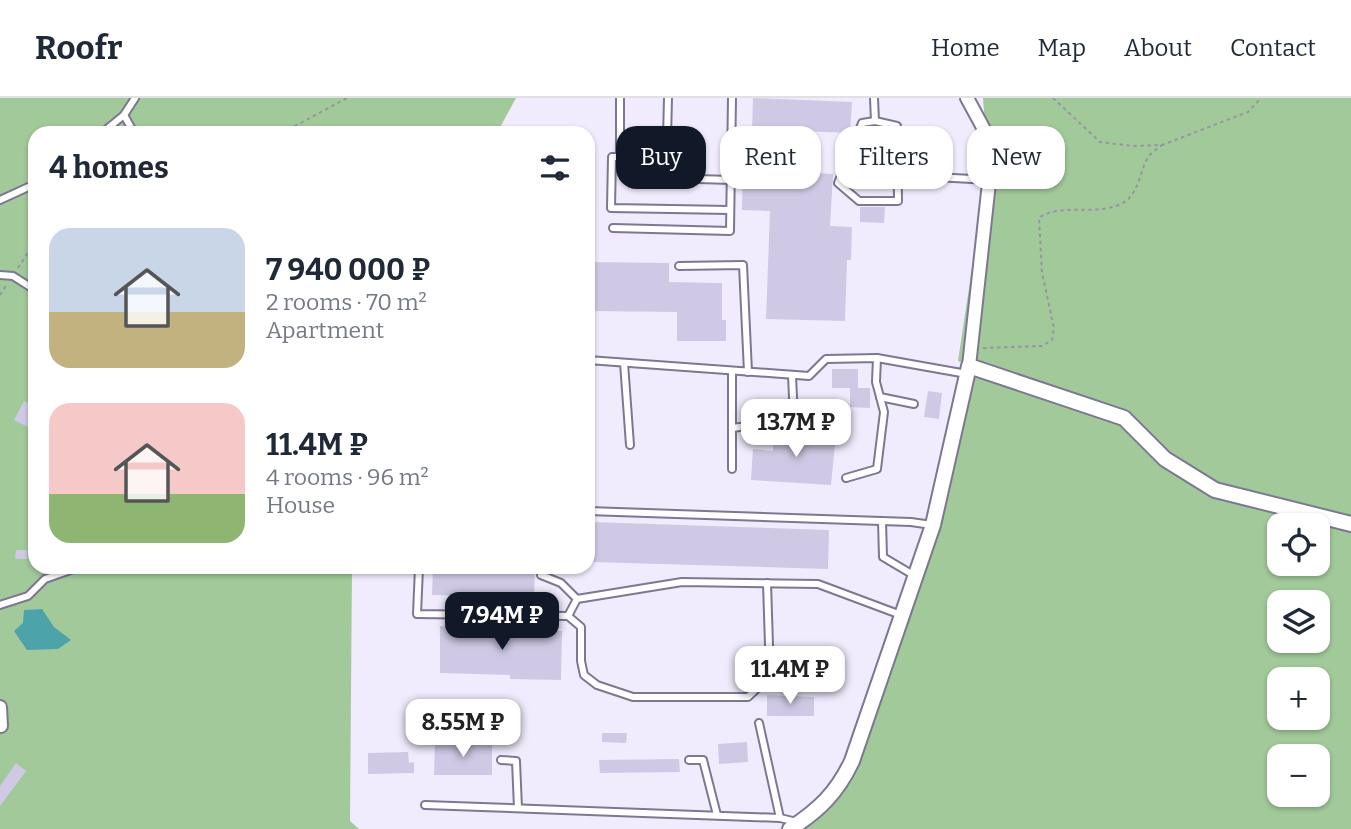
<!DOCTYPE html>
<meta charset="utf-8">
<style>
body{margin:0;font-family:Bitter,serif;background:#f2f2f3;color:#1f2937;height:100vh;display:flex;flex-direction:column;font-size:26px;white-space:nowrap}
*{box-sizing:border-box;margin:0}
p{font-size:23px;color:#747a83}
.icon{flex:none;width:38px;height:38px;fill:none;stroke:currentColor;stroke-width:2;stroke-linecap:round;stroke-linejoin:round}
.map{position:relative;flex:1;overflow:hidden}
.details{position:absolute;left:28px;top:28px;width:567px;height:448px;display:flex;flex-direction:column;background:#fff;border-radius:21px;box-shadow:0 2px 5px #0004}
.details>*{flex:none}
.guide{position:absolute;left:616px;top:28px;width:630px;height:63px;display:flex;gap:14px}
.controls{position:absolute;left:1267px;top:415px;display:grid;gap:14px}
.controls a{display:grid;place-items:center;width:63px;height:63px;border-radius:14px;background:#fff;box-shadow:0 2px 5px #0004;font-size:35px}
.price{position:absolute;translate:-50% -60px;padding:0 16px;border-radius:14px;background:#fff;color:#222;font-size:23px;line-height:46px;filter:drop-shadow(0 2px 4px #0008)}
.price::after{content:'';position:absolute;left:50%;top:42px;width:21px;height:16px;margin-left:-10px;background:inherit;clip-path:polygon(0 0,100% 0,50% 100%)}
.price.selected{background:#111827;color:#fff}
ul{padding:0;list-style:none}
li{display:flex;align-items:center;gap:21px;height:175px;padding:0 21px}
li span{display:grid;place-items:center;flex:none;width:196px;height:140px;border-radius:21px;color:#555}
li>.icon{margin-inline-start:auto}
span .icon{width:84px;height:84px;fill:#fffc;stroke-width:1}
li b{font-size:30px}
h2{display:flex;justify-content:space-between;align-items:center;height:84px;padding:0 21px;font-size:30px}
.tag{padding:0 24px;border-radius:21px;background:#fff;box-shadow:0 2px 5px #0004;font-size:24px;line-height:63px}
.tag.selected{background:#111827;color:#fff}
header{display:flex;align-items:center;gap:42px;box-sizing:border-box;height:98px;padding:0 35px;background:#fff;border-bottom:2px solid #e0e1e3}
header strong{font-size:33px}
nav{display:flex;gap:38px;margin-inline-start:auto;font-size:24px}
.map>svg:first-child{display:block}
</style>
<header>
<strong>Roofr</strong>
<nav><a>Home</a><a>Map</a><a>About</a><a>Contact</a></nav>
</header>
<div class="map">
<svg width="1351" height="731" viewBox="0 0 1351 731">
<rect width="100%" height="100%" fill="#f0ecfd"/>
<g fill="#a2c99a" fill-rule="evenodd">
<path d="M0,0H516L497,35H35V469H352L350,723L359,731H0Z"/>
<path d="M983,0H1351V731H790L842,685L901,517L969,268L958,263L988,64ZM1279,427H1318V466H1279ZM1279,504H1318V542H1279ZM1279,581H1318V620H1279ZM1279,658H1318V696H1279Z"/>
</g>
<path fill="#4ca3a9" d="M42,511L54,529L71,542L58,551L27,552L14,533L23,525L24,512Z"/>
<g fill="#cfc9e5">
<path d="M753,0L852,4L850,35L752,31Z"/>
<path d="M863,37L888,38L887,69H892V82H887V87H861Z"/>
<path d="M743,71L833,76L830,128L852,129L851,162H847L845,223L766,221L770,113L742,112Z"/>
<path d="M860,109H885L884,125L860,124Z"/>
<path d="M588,164L669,165V184L722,185V222H726V243H677V214L588,213Z"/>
<rect x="832" y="271" width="26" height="19"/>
<path d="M850,290H870V310L850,309Z"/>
<path d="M928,293L942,295L939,321L924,319Z"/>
<path d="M24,303L35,309V320L30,330L14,322Z"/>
<path d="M774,333L836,336L831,387L751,382L753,351L773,353Z"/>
<path d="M593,424L829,432L828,471L591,464Z"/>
<path d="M16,452H27V461H15Z"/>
<path d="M433,469H535L534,499L432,497Z"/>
<path d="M440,528L562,533L561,582L510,581V577L440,575Z"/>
<path d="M767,597L814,599V618H767Z"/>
<path d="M602,635H627L626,645L602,644Z"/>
<path d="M435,644H492V677H434Z"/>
<path d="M747,644L748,664L719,666L718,646Z"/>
<path d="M408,654L409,665L414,664V675L368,676V655Z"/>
<path d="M679,661L680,674L600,675L599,662Z"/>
<path d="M16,665L26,673L0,708V688Z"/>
</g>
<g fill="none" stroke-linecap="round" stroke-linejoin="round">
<defs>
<g id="service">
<path d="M668,0L666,80L731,82"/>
<path d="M874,0L875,23"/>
<path d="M124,17L134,35"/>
<path d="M875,23L897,28L898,103H859L838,85L862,25Z"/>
<path d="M102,35L124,17L135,0"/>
<path d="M620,59V0"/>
<path d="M667,59H612L611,110L730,112"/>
<path d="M898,77L990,82"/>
<path d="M0,102L35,86"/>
<path d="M613,130L730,133L732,0"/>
<path d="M679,168L743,167L748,274"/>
<path d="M0,177L13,178L35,192"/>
<path d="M588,262L809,278L826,261L877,260L967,276"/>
<path d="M624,265L630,347"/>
<path d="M732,273V371"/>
<path d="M880,299L914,306"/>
<path d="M732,330L794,322L792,277"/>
<path d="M846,380L877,371L884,314L876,284L877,260"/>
<path d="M588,413L911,424L932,427"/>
<path d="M882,423L883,459L915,478"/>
<path d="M419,470L417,516L568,518L577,501L682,484L818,486L901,517"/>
<path d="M541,477L561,485L577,501"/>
<path d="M0,507L28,498L45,481L79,469"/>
<path d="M568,518L581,529V563L584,577L597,587L633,599H748L770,578L767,485"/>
<path d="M759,625L780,720"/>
<path d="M501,662L516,663L518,710"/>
<path d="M689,662H703L717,717"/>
<path d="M425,707L780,720L797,724"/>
</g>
<g id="minor">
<path d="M967,0L993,48L969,268"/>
<path d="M0,609L1,628"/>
</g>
<path id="tertiary" d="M790,731C819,712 837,695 852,663L933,427L969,268L1124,320L1165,361L1215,392L1351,426"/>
</defs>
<use href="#service" stroke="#7d7791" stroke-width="10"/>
<use href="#minor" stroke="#7d7791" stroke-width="16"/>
<use href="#tertiary" stroke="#7d7791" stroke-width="18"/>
<g stroke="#9895a3" stroke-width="2" stroke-dasharray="3.5 3.5" stroke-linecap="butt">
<path d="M1053,0L1100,44L1133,48L1162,47L1248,14L1261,0"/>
<path d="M282,35L347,0"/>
<path d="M18,170L35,144"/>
<path d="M0,197L7,186"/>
<path d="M983,250L1042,248L1052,242L1054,230L1042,175L1039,120C1061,104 1096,119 1123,105C1140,95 1139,72 1149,58C1152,54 1158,50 1162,47"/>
</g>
<use href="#service" stroke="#fff" stroke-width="6"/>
<use href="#minor" stroke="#fff" stroke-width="12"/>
<use href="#tertiary" stroke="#fff" stroke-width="14"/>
</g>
</svg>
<div class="controls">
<a><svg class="icon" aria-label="locate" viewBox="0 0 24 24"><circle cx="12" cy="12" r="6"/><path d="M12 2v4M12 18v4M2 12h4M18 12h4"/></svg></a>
<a><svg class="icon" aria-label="layers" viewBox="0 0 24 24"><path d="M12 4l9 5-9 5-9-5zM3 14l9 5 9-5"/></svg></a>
<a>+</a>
<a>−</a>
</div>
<b class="price" style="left:796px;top:361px">13.7M ₽</b>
<b class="price selected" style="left:502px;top:554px">7.94M ₽</b>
<b class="price" style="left:790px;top:608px">11.4M ₽</b>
<b class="price" style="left:463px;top:661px">8.55M ₽</b>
<div class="guide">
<a class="tag selected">Buy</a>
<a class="tag">Rent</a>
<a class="tag">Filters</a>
<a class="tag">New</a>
</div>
<section class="details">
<h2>4 homes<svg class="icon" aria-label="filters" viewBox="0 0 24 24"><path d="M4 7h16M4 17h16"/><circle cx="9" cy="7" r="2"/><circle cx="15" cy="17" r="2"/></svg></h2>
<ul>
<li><span style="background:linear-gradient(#c9d6e8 60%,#c2b280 0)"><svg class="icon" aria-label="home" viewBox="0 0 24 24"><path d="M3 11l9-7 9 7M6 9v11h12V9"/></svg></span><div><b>7 940 000 ₽</b><p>2 rooms · 70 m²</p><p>Apartment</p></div></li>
<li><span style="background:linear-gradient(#f6c9c9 65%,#8fb573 0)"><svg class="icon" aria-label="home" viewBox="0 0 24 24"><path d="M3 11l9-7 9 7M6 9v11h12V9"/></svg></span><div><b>11.4M ₽</b><p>4 rooms · 96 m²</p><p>House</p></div></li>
</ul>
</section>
</div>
